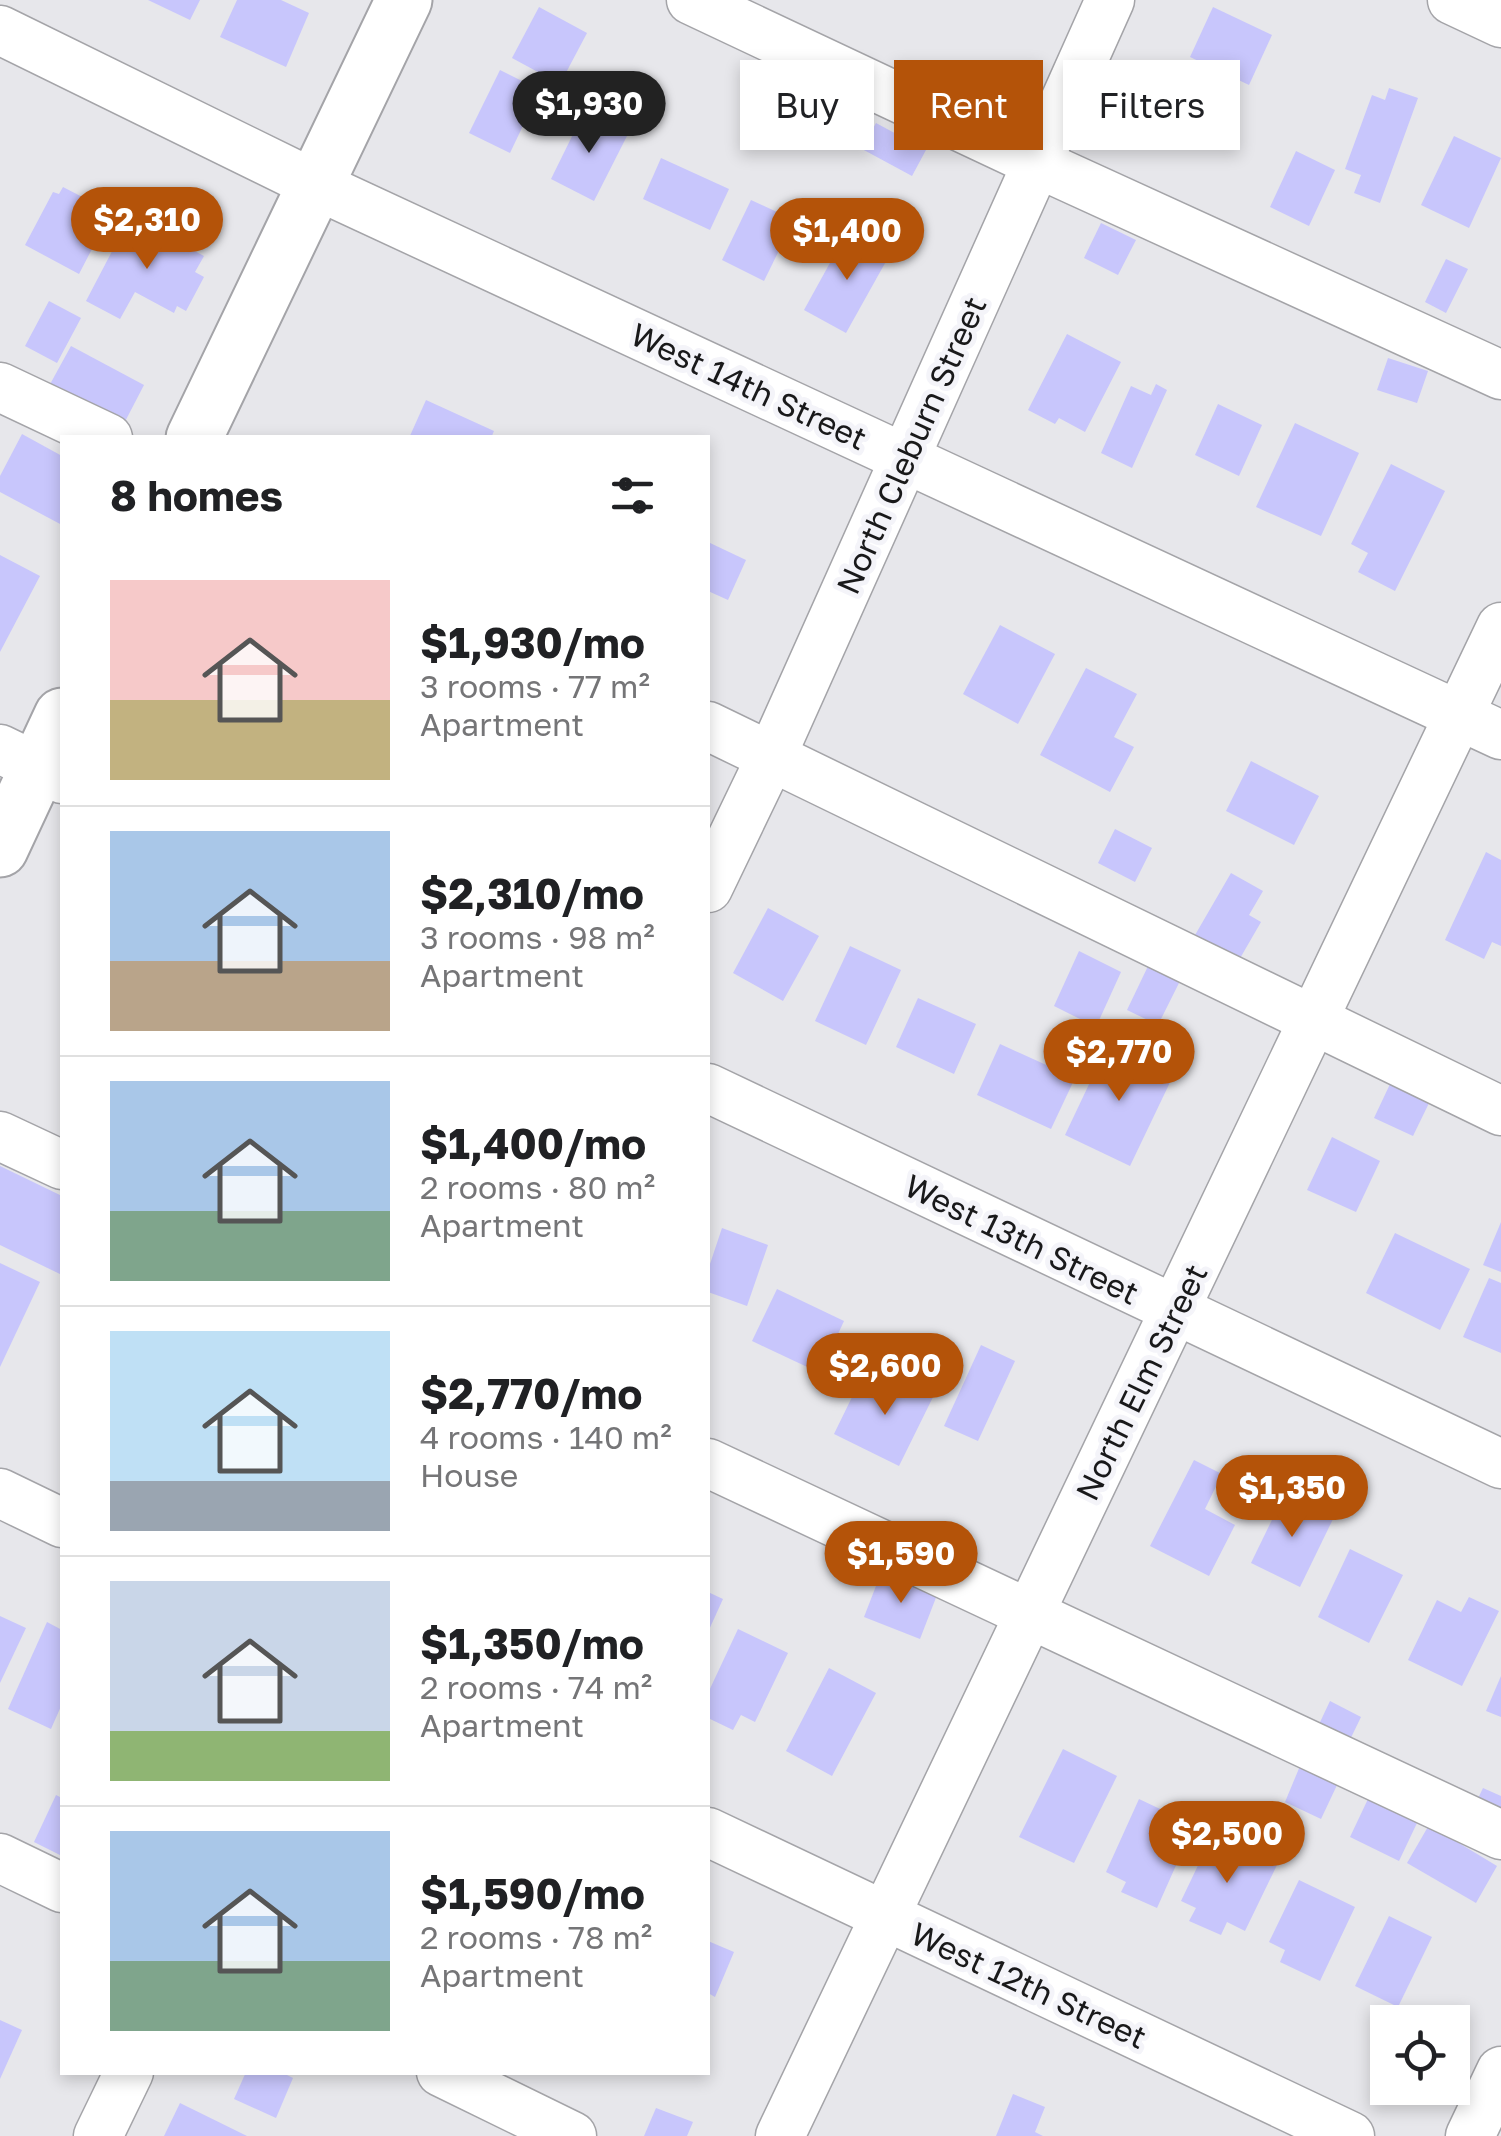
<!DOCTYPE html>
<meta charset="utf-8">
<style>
body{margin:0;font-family:"Golos Text",sans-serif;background:#f6f6f6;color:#202124;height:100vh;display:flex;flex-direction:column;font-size:38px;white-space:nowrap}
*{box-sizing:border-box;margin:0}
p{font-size:32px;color:#757577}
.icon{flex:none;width:55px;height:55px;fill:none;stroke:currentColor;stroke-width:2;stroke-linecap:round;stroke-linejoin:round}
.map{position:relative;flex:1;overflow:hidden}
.drawer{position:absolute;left:60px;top:435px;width:650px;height:1640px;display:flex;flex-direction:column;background:#fff;border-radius:0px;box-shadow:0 5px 15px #0003}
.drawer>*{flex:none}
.top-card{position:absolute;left:740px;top:60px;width:610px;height:90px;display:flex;gap:20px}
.tools{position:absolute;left:1370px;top:2005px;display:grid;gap:20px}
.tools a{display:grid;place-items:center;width:100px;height:100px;border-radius:0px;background:#fff;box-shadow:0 5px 15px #0003;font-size:50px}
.price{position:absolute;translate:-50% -85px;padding:0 22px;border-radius:35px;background:#b45309;color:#fff;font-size:32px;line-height:65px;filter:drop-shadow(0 2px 5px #0008)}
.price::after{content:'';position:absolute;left:50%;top:60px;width:30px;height:22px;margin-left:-15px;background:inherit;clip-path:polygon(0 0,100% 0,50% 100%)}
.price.on{background:#222;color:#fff}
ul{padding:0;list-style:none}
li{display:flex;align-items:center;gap:30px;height:250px;padding:0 50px}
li+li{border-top:2px solid #e0e0e0}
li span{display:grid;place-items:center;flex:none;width:280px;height:200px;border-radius:0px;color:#555}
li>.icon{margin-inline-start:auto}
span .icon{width:120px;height:120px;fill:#fffc;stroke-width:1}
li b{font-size:42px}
h2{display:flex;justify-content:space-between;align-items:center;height:120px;padding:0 50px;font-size:42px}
.chip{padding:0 35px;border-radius:0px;background:#fff;box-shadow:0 5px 15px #0003;font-size:35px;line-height:90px}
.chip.on{background:#b45309;color:#fff}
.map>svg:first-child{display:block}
</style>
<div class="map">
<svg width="1501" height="2136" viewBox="0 0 1501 2136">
<rect width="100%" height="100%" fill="#e7e7eb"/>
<g fill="#c8c6fc">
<path d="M148,0H200L190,20Z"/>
<path d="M237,0H281L309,13L286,67L220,37Z"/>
<path d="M539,7L587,33L560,84L512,58Z"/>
<path d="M1213,7L1272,35L1249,85L1190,57Z"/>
<path d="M500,70L540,90L510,153L469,133Z"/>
<path d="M1389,88L1418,98L1380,203L1354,193L1361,175L1345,169L1372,95L1385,100Z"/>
<path d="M584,112L628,134L594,201L551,179Z"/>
<path d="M876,123L926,150L912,176L862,149Z"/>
<path d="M1454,136L1501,158L1469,228L1421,205Z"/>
<path d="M1296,151L1335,170L1309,226L1270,207Z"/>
<path d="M661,158L729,189L710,230L643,199Z"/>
<path d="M63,187L92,202L88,210L107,220L79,274L25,245L53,192L59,194Z"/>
<path d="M751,200L794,220L764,281L722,260Z"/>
<path d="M130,217L204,256L195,272L204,277L186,311L177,306L174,313L135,292L120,319L86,301Z"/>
<path d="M1101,223L1136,240L1118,275L1084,258Z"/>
<path d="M847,232L889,256L846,333L804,310Z"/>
<path d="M1446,259L1468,269L1446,313L1425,302Z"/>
<path d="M49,301L81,318L57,363L25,346Z"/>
<path d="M1067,334L1121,362L1085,432L1059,418L1055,424L1028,410Z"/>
<path d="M71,346L144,385L117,437L43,397Z"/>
<path d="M1388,358L1428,371L1417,403L1377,390Z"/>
<path d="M1156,384L1167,390L1132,468L1101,453L1131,386L1151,395Z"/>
<path d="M426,400L494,431L491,438H409Z"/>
<path d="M1218,404L1262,425L1239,476L1195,455Z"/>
<path d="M1295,423L1359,453L1321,536L1256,507Z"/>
<path d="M22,434L62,456V525L0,492V476Z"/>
<path d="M1391,464L1445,491L1395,591L1358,572L1368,553L1351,544Z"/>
<path d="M708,542L746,560L728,600L708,591Z"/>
<path d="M0,555L40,576L0,652Z"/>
<path d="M1000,625L1055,654L1018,724L963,694Z"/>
<path d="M1086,668L1137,694L1114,737L1134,747L1110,792L1040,755Z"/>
<path d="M1251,761L1319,796L1294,845L1226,811Z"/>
<path d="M1115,829L1152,848L1135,882L1098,863Z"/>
<path d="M1486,852L1501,860V946L1492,942L1484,959L1445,940Z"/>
<path d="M1231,873L1263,891L1249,915L1261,922L1235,967L1191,942Z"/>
<path d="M768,908L819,936L783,1001L733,973Z"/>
<path d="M850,946L901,970L866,1045L815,1021Z"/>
<path d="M1079,951L1121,972L1096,1027L1054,1006Z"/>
<path d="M1150,962L1182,977L1158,1025L1127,1010Z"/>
<path d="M918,998L976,1024L954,1074L896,1047Z"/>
<path d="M1109,1042L1174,1074L1130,1166L1065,1135Z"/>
<path d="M1000,1044L1075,1078L1051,1129L977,1095Z"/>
<path d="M1391,1082L1430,1101L1413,1136L1374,1118Z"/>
<path d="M1332,1137L1380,1161L1356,1212L1307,1190Z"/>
<path d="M0,1166L62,1196V1275L0,1245Z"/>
<path d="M1501,1222V1272L1483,1265Z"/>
<path d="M722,1228L768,1245L747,1306L708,1292V1270Z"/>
<path d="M1395,1233L1470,1269L1440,1330L1366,1293Z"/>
<path d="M0,1263L40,1282L0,1367Z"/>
<path d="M1489,1278L1501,1283V1353L1463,1337Z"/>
<path d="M777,1289L844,1321L820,1373L752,1341Z"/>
<path d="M981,1345L1015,1361L978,1441L944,1426Z"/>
<path d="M883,1370L934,1395L899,1466L834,1434L855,1391L869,1398Z"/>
<path d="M1194,1460L1222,1474L1205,1509L1235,1525L1209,1576L1150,1546Z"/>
<path d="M1285,1493L1334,1517L1300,1587L1251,1563Z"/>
<path d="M1350,1549L1403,1575L1369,1643L1318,1617Z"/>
<path d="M881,1573L937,1595L920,1639L864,1617Z"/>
<path d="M708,1592L723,1599L708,1632Z"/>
<path d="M1469,1597L1499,1611L1462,1686L1408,1660L1437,1600L1461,1612Z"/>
<path d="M0,1616L26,1628L0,1683Z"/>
<path d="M47,1622L62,1630V1704L51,1729L8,1709Z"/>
<path d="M738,1629L788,1653L755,1722L741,1715L733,1730L708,1718V1693Z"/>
<path d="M829,1668L876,1693L832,1776L786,1751Z"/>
<path d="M1501,1676V1717L1486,1711Z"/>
<path d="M1330,1701L1361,1717L1344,1752L1313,1737Z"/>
<path d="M1063,1749L1117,1776L1074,1863L1019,1837Z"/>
<path d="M1300,1766L1338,1783L1321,1819L1285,1802Z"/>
<path d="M1483,1788L1501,1796V1827L1471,1813Z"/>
<path d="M56,1795L62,1798V1856L34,1842Z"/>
<path d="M1139,1799L1194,1825L1157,1908L1121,1892L1126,1882L1106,1872Z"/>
<path d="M1368,1799L1417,1823L1399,1861L1350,1837Z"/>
<path d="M1429,1825L1497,1866L1476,1903L1407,1863Z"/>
<path d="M1213,1834L1277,1865L1245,1931L1227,1922L1221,1935L1189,1921L1196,1908L1181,1901Z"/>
<path d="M1299,1880L1355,1907L1320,1981L1280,1962L1285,1950L1269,1942Z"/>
<path d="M1389,1916L1432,1937L1398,2007L1355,1986Z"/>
<path d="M708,1941L734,1952L715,1997L708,1993Z"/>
<path d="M0,2020L22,2030L0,2079Z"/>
<path d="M246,2072H281L293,2078L276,2118L234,2099Z"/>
<path d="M1013,2094L1045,2107L1035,2132L1043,2136H996Z"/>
<path d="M180,2103L247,2136H164Z"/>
<path d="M656,2108L693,2122L687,2136H644Z"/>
</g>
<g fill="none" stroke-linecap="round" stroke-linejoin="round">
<defs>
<g id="minor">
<path d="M691,0L1037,163L1501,375"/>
<path d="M1452,0L1501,23"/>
<path d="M0,30L316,185L1501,735"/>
<path d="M0,387L108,438"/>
<path d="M708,726L1501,1111"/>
<path d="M0,749L62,779"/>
<path d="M708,888L771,757L1110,0"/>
<path d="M708,1088L1501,1464"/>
<path d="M0,1136L62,1165"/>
<path d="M708,1463L1501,1835"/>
<path d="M0,1493L62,1523"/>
<path d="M708,1832L1350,2136"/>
<path d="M0,1858L62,1888"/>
<path d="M441,2072L572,2136"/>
<path d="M98,2136L129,2072"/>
<path d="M780,2136L1501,627"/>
<path d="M1470,2136L1501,2071"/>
</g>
<g id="major">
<path d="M194,438L404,0"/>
<path d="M0,849L62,716"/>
</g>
</defs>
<use href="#minor" stroke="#a4a4a8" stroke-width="51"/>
<use href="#major" stroke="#a4a4a8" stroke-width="59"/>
<use href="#minor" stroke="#fff" stroke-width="48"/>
<use href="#major" stroke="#fff" stroke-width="55"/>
</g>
<g text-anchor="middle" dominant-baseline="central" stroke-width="10" stroke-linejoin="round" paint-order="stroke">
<g font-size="32" fill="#19191a" stroke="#f4f4f9">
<text transform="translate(749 386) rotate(25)">West 14th Street</text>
<text transform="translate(911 445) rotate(-66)">North Cleburn Street</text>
<text transform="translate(1022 1239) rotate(26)">West 13th Street</text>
<text transform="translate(1141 1382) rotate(-64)">North Elm Street</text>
<text transform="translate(1029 1985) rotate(25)">West 12th Street</text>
</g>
</g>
</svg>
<div class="tools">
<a><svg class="icon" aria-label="locate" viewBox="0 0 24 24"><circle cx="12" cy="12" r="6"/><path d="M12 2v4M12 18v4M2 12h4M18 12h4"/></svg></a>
</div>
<b class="price on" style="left:589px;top:156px">$1,930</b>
<b class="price" style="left:147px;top:272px">$2,310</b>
<b class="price" style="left:847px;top:283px">$1,400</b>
<b class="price" style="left:1119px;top:1104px">$2,770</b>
<b class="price" style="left:885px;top:1418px">$2,600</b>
<b class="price" style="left:1292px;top:1540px">$1,350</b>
<b class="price" style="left:901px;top:1606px">$1,590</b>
<b class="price" style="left:1227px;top:1886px">$2,500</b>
<div class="top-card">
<a class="chip">Buy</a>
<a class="chip on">Rent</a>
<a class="chip">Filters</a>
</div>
<section class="drawer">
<h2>8 homes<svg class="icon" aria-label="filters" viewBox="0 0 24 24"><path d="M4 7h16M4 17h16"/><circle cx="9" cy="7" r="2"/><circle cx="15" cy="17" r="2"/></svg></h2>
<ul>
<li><span style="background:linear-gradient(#f6c9c9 60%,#c2b280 0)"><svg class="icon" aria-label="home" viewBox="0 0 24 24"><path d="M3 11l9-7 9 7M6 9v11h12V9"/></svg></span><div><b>$1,930/mo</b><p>3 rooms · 77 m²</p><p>Apartment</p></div></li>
<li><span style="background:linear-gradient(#a9c7e8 65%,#b9a48a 0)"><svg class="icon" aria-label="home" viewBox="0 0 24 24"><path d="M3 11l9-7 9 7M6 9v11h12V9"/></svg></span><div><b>$2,310/mo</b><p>3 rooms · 98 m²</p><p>Apartment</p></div></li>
<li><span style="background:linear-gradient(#a9c7e8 65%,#7fa58c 0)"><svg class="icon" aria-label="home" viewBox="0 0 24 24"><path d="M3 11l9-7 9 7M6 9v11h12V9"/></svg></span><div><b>$1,400/mo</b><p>2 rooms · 80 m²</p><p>Apartment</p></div></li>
<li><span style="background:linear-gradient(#bfe0f5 75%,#9aa5b1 0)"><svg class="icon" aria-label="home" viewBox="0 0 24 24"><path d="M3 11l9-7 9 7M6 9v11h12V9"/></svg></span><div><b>$2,770/mo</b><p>4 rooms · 140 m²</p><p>House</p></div></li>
<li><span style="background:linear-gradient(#c9d6e8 75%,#8fb573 0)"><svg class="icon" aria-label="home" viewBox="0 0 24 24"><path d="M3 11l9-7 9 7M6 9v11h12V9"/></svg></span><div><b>$1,350/mo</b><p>2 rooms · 74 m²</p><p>Apartment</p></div></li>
<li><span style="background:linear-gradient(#a9c7e8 65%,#7fa58c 0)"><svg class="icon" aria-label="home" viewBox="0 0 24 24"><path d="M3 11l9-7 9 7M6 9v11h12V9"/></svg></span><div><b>$1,590/mo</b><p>2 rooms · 78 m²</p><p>Apartment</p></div></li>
</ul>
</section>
</div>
